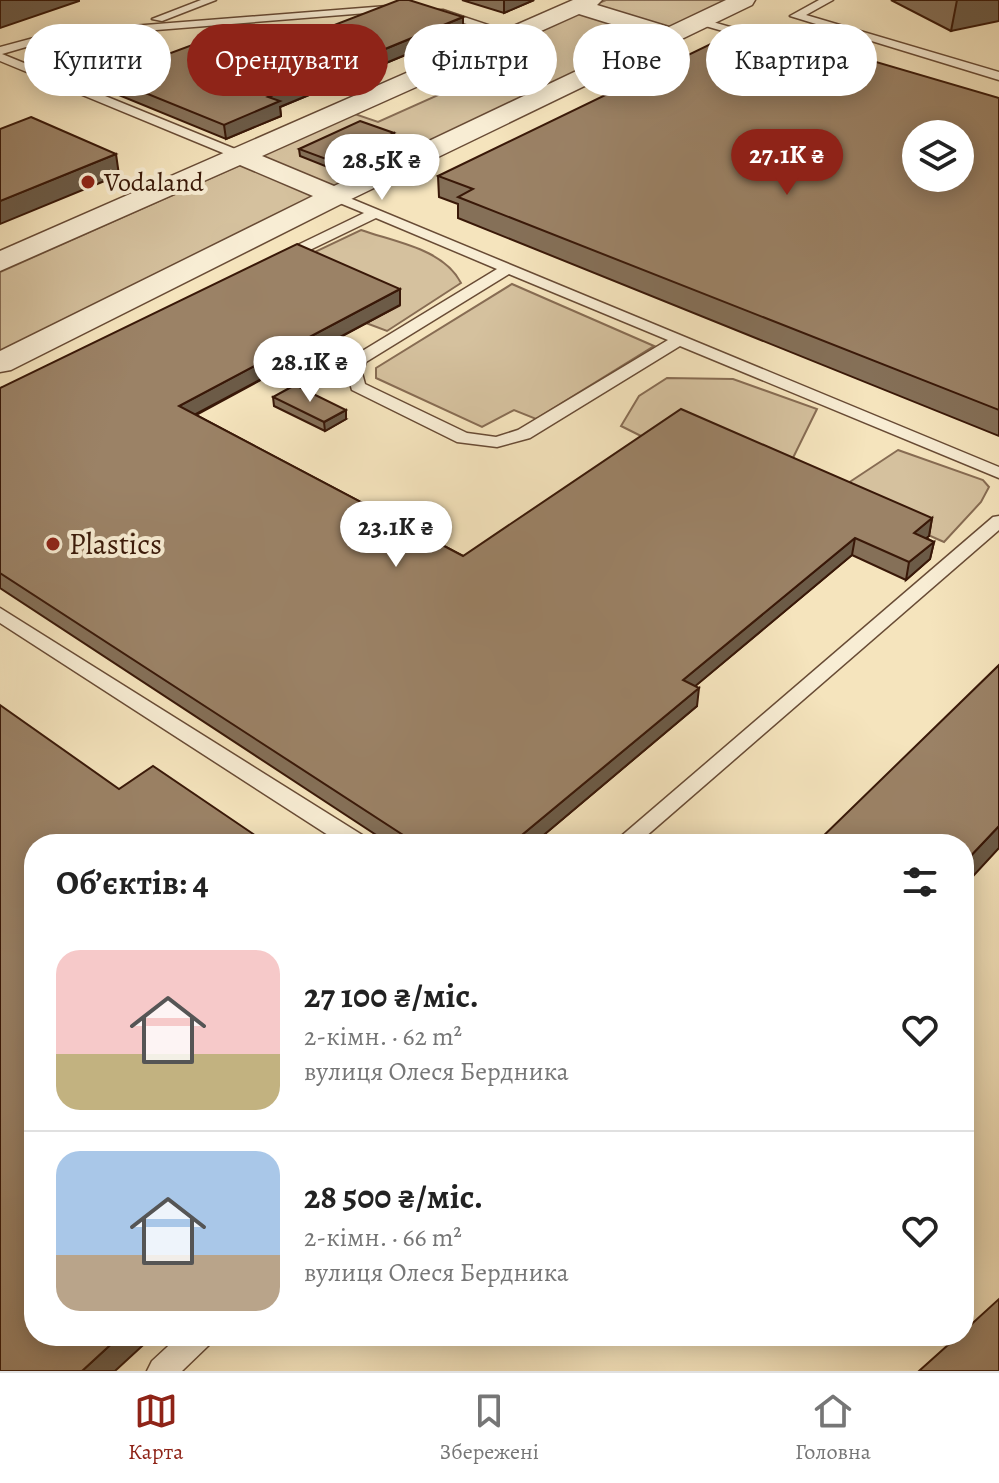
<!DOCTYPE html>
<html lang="uk">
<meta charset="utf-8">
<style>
body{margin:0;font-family:Alegreya,serif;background:#f6f6f6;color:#222;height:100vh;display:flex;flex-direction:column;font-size:30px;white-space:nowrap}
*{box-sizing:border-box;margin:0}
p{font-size:26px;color:#767676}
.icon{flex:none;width:44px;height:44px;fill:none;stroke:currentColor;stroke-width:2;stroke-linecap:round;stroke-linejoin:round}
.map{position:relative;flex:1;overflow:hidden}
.panel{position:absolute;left:24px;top:834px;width:950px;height:512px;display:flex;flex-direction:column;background:#fff;border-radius:32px;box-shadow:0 4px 20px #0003}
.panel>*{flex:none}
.top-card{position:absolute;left:24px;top:24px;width:952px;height:72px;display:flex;gap:16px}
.tools{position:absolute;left:902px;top:120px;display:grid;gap:16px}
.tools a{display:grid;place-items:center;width:72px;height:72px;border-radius:50%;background:#fff;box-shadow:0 4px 20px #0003;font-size:40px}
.price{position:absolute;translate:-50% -68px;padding:0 18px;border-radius:28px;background:#fff;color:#222;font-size:26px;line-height:52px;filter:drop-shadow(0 2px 4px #0008)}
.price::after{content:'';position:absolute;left:50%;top:48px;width:24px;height:18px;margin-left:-12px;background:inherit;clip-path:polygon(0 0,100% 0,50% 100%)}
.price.selected{background:#8f2418;color:#fff}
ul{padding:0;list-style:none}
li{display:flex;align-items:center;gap:24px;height:200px;padding:0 32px}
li+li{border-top:2px solid #e0e0e0}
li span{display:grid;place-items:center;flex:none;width:224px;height:160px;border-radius:24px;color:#555}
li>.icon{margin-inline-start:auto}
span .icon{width:96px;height:96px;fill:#fffc;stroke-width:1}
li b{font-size:34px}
h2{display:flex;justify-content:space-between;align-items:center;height:96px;padding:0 32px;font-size:34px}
.tag{padding:0 28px;border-radius:36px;background:#fff;box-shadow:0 4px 20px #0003;font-size:28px;line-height:72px}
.tag.selected{background:#8f2418;color:#fff}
.menu{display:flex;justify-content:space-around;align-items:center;height:112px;border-top:2px solid #e0e0e0;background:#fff;font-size:22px;color:#767676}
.menu a{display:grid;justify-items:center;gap:4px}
.menu .selected{color:#8f2418}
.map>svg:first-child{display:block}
</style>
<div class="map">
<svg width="999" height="1371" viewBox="0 0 999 1371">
<rect width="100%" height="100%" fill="#f5e4bd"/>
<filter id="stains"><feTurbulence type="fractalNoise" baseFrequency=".0025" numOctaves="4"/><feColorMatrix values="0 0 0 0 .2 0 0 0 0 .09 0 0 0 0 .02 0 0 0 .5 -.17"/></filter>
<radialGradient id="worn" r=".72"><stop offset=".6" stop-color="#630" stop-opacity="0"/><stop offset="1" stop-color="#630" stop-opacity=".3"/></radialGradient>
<g fill="#d5c19e" stroke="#876c53" stroke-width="2">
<path d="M606,0H731L670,28L591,6Z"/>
<path d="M578,12L654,36L334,188L259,155L355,114L378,122L492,71L467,63Z"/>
<path d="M240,165L319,197L0,354V272Z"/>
<path d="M361,230C395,242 444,249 461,283L387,331L366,323L399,306L298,260Z"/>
<path d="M512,284L654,346L536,419L514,410L482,427L376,378V368Z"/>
<path d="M667,378L733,379L817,409L786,472L655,443L621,426L639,396Z"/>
<path d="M898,450L983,480L989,487L981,502L944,542L833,493Z"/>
</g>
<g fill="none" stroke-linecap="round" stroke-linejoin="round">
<defs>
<g id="lane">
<path d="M201,0H216L162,21L152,19Z"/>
<path d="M819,0H833L806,15L999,72V80L790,16Z"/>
<path d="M400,5L404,6V10L57,38L2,54L245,153V159L240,160L0,61V47L56,32Z"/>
<path d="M435,10H443L518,35L508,37L435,14Z"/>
<path d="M699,18L765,37L767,39L761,42L695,23L693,21Z"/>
<path d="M335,192L999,467V478L680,346L530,438L497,447L457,442L352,390L346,370L354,356L497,269L376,218L287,261H277V255L364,213L330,199L328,196ZM509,274L668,340L518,430L496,437L467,433L365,384L362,373L366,362Z"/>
<path d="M999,516V530L637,844H612L993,517Z"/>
<path d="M0,608L367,838L370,844H342L0,623Z"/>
<path d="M179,1336H213L209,1345L182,1371H147L152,1361Z"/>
</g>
<path id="street" d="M573,0H602L597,5L669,27L726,0H755L752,5L345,202L11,370L0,372V351L313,196L240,165L0,271V251ZM579,14L650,36L334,186L262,156Z"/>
</defs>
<use href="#lane" stroke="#684b35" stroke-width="3"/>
<use href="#street" stroke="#684b35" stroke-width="3"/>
<use href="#lane" fill="#f8edd4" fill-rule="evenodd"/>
<use href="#street" fill="#f8edd4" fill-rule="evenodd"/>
</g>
<g fill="#857058" stroke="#391808" stroke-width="2">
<path d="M462,0H534L504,13Z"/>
<path d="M891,0H999L951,31Z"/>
<path d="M463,31L280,107L281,116L226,139L109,91L106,77L257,55Z"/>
<path d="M999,98V436L458,218V204L439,197L438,176Z"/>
<path d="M394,133L395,141L335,170L300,156L299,149Z"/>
<path d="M400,305L196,415L463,556L932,518L929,536L926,538L934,542L930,559L906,580L852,555L695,686L697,706L533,844H390L0,588V388Z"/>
<path d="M273,397L346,419L325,431L274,406Z"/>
</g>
<g fill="#6c5b47" stroke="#391808" stroke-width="2">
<path d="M0,0H79V1L0,28Z"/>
<path d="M504,0H534L504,13Z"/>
<path d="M957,0H999V21L951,31Z"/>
<path d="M463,17V31L280,107L281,116L226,139L224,125L268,97Z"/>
<path d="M394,133L395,141L335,170L334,162Z"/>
<path d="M116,154L119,175L0,224V201Z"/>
<path d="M400,289V305L181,422L179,406Z"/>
<path d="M346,410V419L325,431L324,422Z"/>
<path d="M932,518L929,536L911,551L914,533Z"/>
<path d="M855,538L852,555L681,698L683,680Z"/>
<path d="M934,542L930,559L906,580L909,562Z"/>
<path d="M699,688L697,706L533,844H511Z"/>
<path d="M999,826V848L964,886V863Z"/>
<path d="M120,1336H153L115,1371H82Z"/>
</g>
<g fill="#9b8266" stroke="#391808" stroke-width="2" fill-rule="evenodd">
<path d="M399,0H409L463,17L268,97L280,101L224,125L106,77L211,38L257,55Z"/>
<path d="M750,25L999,98V410L458,197L473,189L438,176ZM916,134H960V178H916Z"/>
<path d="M31,117L116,154L0,201V129Z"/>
<path d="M360,121L394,133L334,162L299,149Z"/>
<path d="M297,244L400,289L179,406L463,556L681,409L932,518L914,533L934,542L909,562L855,538L683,680L699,688L511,844H417L0,573V388Z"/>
<path d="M295,385L346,410L324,422L273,397Z"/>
<path d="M999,665V826L964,863V844H815Z"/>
<path d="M0,705L119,789L153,766L268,844H34V1336H120L82,1371H0Z"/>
<path d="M999,1299V1371H919L958,1336H964V1331Z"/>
</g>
<g fill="#8f2418" stroke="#f8edd4" stroke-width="3">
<circle cx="88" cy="182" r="8"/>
<circle cx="53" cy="544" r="8"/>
</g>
<g text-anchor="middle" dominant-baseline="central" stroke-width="8" stroke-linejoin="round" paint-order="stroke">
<g font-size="26" fill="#391808" stroke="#f8edd4" text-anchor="start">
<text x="104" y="182">Vodaland</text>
</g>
<g font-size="30" fill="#391808" stroke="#f8edd4" text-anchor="start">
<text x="69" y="544">Plastics</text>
</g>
</g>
<rect width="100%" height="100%" filter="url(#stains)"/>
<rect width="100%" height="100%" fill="url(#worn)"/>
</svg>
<div class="tools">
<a><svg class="icon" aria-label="layers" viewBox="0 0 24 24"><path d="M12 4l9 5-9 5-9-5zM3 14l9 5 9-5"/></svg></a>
</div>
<b class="price selected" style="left:787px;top:197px">27.1K ₴</b>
<b class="price" style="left:382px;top:202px">28.5K ₴</b>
<b class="price" style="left:310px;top:404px">28.1K ₴</b>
<b class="price" style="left:396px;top:569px">23.1K ₴</b>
<div class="top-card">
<a class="tag">Купити</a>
<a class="tag selected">Орендувати</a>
<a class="tag">Фільтри</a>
<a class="tag">Нове</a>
<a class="tag">Квартира</a>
</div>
<section class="panel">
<h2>Об’єктів: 4<svg class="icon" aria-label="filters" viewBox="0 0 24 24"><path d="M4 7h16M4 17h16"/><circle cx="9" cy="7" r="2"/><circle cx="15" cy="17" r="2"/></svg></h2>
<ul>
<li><span style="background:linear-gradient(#f6c9c9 65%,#c2b280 0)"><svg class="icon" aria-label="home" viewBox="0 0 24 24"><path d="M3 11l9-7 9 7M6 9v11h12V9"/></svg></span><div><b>27 100 ₴/міс.</b><p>2-кімн. · 62 m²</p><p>вулиця Олеся Бердника</p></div><svg class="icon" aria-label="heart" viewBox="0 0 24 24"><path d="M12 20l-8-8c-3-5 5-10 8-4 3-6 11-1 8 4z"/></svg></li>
<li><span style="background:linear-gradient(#a9c7e8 65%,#b9a48a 0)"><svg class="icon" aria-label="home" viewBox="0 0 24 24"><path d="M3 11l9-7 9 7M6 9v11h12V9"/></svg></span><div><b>28 500 ₴/міс.</b><p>2-кімн. · 66 m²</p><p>вулиця Олеся Бердника</p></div><svg class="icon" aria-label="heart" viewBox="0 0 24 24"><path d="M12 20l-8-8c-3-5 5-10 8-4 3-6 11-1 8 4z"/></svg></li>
</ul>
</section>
</div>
<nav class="menu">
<a class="selected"><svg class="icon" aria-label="map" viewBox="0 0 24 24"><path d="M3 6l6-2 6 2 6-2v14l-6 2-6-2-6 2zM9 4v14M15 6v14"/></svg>Карта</a>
<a><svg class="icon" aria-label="saved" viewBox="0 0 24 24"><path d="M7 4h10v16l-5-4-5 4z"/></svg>Збережені</a>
<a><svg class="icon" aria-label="home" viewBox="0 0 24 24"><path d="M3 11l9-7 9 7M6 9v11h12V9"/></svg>Головна</a>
</nav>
